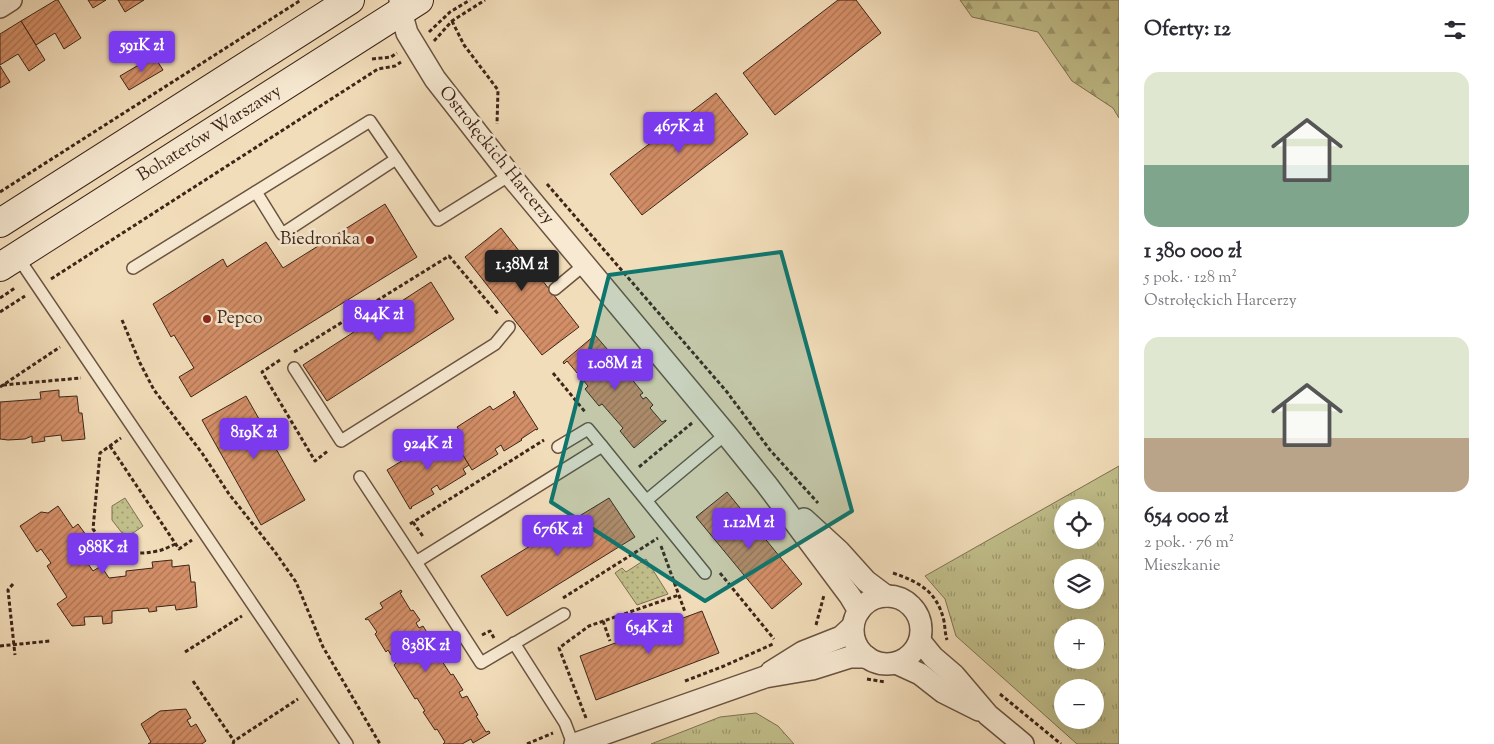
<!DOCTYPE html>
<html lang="pl">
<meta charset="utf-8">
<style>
body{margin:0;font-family:"Sorts Mill Goudy",serif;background:#f7f7f7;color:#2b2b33;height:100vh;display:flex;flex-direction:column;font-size:19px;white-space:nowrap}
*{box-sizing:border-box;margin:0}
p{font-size:16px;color:#7c7c81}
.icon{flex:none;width:28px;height:28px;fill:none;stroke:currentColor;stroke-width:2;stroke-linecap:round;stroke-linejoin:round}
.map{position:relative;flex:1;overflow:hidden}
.sheet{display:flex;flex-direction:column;background:#fff;width:375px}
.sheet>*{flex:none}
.buttons{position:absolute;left:1054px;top:499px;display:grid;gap:10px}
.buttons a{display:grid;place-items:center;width:50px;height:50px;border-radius:50%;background:#fff;box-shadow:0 5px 20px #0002;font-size:25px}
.price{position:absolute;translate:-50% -42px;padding:0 11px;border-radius:5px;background:#7c3aed;color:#fff;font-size:16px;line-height:32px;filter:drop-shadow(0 1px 2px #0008)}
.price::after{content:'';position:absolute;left:50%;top:30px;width:15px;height:11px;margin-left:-8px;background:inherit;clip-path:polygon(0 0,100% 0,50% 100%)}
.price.selected{background:#222;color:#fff}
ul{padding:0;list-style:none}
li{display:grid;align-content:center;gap:10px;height:265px;padding:0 25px}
li span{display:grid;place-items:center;height:155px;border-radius:15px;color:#555}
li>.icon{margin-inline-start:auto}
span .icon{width:90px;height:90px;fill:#fffc;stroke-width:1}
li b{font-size:21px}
h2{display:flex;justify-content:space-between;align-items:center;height:60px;padding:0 25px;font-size:21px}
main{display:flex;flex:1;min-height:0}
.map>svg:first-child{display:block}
</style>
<main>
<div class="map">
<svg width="1119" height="744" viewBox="0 0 1119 744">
<defs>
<pattern id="grass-tufts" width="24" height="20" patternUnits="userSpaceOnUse" patternTransform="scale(1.25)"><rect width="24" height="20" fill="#c1bf8b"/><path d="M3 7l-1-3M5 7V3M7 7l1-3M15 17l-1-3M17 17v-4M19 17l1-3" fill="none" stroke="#9e9b71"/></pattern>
<pattern id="forest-firs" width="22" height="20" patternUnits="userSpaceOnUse" patternTransform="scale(1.25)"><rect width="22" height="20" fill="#c1bf8b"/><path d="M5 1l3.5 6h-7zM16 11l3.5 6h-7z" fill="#9e9b71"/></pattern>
<pattern id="park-dots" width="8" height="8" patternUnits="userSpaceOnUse" patternTransform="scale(1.25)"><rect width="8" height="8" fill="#c1bf8b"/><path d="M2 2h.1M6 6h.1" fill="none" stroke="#9e9b71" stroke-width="1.8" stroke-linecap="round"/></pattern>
<pattern id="building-hatch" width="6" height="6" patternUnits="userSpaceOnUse" patternTransform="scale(1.25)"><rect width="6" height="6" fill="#d48f68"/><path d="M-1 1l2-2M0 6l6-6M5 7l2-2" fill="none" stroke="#ad7555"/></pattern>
</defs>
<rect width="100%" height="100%" fill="#f2ddba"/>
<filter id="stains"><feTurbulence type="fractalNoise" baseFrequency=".004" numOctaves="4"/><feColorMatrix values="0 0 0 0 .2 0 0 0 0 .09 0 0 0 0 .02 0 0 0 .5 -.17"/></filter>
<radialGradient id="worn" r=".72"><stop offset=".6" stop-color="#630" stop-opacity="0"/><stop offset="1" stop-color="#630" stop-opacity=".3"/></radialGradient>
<g fill="url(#grass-tufts)" stroke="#7f7252" fill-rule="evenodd">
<path d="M1119,466V744H1077L956,636L945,599L925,576ZM1062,508H1095V540H1062ZM1062,568H1095V600H1062ZM1062,628H1095V660H1062ZM1062,688H1095V720H1062Z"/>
<path d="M756,713L778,726L794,744H651L720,717Z"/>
</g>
<path fill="url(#forest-firs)" stroke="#7f7252" d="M960,0H1119V118L1113,108L1072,81L1038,32L972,17Z"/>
<g fill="url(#park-dots)" stroke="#7f7252">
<path d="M125,498L143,526L126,538L112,520V506Z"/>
<path d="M646,559L668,594L637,605L615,573L622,568L626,572Z"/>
</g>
<g fill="url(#building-hatch)" stroke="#3d2518">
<path d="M56,0H58L81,38L64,49L55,33L36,45L21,21Z"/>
<path d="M88,0H106L93,8Z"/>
<path d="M118,0H144L125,12Z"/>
<path d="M838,0H856L881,33L775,115L743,73Z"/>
<path d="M21,21L45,60L29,71L18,54L0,65V34Z"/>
<path d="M154,56L163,70L129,90L120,76Z"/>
<path d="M0,66L10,82L0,88Z"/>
<path d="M716,93L748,134L642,215L610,174Z"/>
<path d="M385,204L417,257L191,397L179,377L194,368L174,335L171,337L153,304L223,259L227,267L266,242L283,268Z"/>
<path d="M501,228L579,327L542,355L465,257Z"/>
<path d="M431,282L454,319L327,401L303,365Z"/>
<path d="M595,335L608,350L605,353L608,357L611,354L618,363L615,365L627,380L630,377L643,393L640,395L643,399L646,397L653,405L650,408L662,422L666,420V421L634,448L620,431L623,428L602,404L599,406L585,389L588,386L567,361L564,364L563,362Z"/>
<path d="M59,390V397L77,396L79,413H82L85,439L62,441L61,435L44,437L45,441L32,443V436L25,439L8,440L0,439V402L41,399L40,392Z"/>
<path d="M514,391L538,429L536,430V429L521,439L522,440L504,451L501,445L495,449L498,454L472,470L451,436L459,430L457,427L490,406L493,410L515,396L513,392Z"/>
<path d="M246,396L305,500L261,525L202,420Z"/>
<path d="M451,436L469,465L463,469L466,474L440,490L437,485L431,489L434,494L411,507L412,508L410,509L387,470L426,446L429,449Z"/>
<path d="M727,492L802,584L772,609L696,517Z"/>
<path d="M609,498L635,537L507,616L481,576Z"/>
<path d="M58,506L73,528L78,524L89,539L83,543L91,554L88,564L93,571L101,566L109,578L126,576V571L153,568L152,562L172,560V567L189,565L191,582H195L197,607L176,610L175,605L156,607L157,611L149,612L148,608L112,611V623L103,624L102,616L84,617L85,625L72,626L57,604L67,597L47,566L51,563L41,549L37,552L20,526L41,512L48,513Z"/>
<path d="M401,590L402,592L400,593L411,611L413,610L420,620L416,623L419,628L423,626L433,642L431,644L451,675L453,674L463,690L459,692L462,698L467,696L478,715L476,716L486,732L489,731L490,733L473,743L471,739L462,744H443L445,742L437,729L435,730L423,712L425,711L417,698L415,699L394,665L396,663L388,650L386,652L375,634L377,632L368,619L366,620L365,619L383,608L380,603Z"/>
<path d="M702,611L719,653L596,700L580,656Z"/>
<path d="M186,709L191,718L187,720L191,727L196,724L206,741L202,744H148L151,742L141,724L160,711Z"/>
</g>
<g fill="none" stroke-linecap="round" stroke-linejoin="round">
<defs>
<g id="service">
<path d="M256,192L282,234L396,159"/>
<path d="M17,256L347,744"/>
<path d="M133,268L370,121L438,220L510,175"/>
<path d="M555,289L584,265"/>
<path d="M294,368L341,441L495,344L509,327"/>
<path d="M558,447L588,429L602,446"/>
<path d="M360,477L416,562L602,446L705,573"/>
<path d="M647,500L726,434"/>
<path d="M416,562L481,663L564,614"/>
<path d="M514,643L565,723L573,744"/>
</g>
<g id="minor">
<path d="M400,0L401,12L407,33L435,79L510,175L726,434L767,485L850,596L859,611"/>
<path d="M0,7L11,0"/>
<path d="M804,519L839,551L866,581L886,596"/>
<circle cx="887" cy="630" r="34"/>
<path d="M920,641L933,657L954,675L988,715L1023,744"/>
<path d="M896,663L920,674L943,692L979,710"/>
<path d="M771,672L803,652L841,637L853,626"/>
<path d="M575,744L765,677L812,669L850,657H867"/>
</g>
<g id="secondary">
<path d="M0,223L350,0"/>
<path d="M0,267L419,0"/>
</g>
</defs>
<use href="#service" stroke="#6a5340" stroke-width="14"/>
<use href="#minor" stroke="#6a5340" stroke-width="24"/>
<use href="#secondary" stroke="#3d2518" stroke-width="30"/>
<g stroke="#3d2518" stroke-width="3" stroke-dasharray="4 2.5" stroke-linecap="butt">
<path d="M452,21L464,45L498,90L497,124"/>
<path d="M429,32L450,12L470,0"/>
<path d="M434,41L452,21L485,0"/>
<path d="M372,59L391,57L397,53"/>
<path d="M547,184L727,392L770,450L818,503"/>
<path d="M0,192L301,0"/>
<path d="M51,279L378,69L395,66L401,62"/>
<path d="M0,298L15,288"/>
<path d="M0,312L25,296"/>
<path d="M122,320L140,363L154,390L202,453L229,494L275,552L296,582L323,647L380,744"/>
<path d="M294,352L449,256L499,315"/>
<path d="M280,360L262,372L315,461L329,450"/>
<path d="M553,373L586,413"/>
<path d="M3,385L81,378"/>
<path d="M0,387L60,347"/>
<path d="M110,446L179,549L192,540"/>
<path d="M639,467L692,423"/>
<path d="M413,522L424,538"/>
<path d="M410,524L544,440"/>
<path d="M661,546L685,612"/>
<path d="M114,558L93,529L100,453L121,438"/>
<path d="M105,566C127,546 133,557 157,551C164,550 170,546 176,544"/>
<path d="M720,573L774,639"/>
<path d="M893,573C919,582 937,591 944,621C945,627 945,633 947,640"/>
<path d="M13,584L8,590L15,655"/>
<path d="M563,598L658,538"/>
<path d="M603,621L610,641"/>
<path d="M816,625L824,595"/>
<path d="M482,635L490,631L494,638"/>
<path d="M0,646L50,641"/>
<path d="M185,652L242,616"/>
<path d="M867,679L885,682"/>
<path d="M193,681L234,741"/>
<path d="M685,681L724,666L773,644"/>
<path d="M1000,694L1061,744"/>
<path d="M586,718L559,648L589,626L679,595"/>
<path d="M233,744L234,741L298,699"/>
<path d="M527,744L553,733"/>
</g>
<use href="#service" stroke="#f7e9d2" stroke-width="11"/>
<use href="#minor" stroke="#f7e9d2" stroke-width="21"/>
<use href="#secondary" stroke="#f7e9d2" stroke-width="28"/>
</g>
<path fill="#0f766e" fill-opacity="0.2" stroke="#0f766e" stroke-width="4" stroke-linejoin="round" d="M781,252L852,511L705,601L551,502L609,275Z"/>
<g fill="#8f2418" stroke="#f7e9d2" stroke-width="2">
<circle cx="370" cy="240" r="5"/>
<circle cx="207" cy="319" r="5"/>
</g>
<g text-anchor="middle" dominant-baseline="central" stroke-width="5" stroke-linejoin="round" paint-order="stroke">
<g font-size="18" fill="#3d2518" stroke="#f7e9d2">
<text transform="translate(210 134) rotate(-32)">Bohaterów Warszawy</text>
<text transform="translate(496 156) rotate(51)">Ostrołęckich Harcerzy</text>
</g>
<g font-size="18" fill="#3d2518" stroke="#f7e9d2" text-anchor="end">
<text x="360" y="240">Biedronka</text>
<text x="217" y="319" text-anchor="start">Pepco</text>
</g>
</g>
<rect width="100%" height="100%" filter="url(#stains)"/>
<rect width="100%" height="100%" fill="url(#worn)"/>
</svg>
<div class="buttons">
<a><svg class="icon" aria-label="locate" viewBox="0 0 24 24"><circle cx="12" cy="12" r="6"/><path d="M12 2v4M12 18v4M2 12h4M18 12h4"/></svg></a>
<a><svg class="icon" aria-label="layers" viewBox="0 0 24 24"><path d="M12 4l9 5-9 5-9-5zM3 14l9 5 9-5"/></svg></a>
<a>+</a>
<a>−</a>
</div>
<b class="price" style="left:142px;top:73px">591K zł</b>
<b class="price" style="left:679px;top:154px">467K zł</b>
<b class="price selected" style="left:522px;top:292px">1.38M zł</b>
<b class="price" style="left:379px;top:342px">844K zł</b>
<b class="price" style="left:615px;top:391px">1.08M zł</b>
<b class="price" style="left:254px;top:460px">819K zł</b>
<b class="price" style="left:428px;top:471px">924K zł</b>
<b class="price" style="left:749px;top:550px">1.12M zł</b>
<b class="price" style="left:558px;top:557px">676K zł</b>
<b class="price" style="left:103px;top:575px">988K zł</b>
<b class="price" style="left:649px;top:655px">654K zł</b>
<b class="price" style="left:426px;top:673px">838K zł</b>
</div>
<section class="sheet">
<h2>Oferty: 12<svg class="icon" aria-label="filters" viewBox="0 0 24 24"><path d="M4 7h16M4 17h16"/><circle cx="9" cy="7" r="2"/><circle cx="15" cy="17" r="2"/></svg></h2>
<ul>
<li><span style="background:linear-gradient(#dfe7d0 60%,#7fa58c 0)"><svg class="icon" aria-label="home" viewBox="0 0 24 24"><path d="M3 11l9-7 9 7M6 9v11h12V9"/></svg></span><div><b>1 380 000 zł</b><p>5 pok. · 128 m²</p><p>Ostrołęckich Harcerzy</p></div></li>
<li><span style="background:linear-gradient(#dfe7d0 65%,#b9a48a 0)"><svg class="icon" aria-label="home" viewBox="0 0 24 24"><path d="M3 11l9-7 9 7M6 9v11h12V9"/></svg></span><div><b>654 000 zł</b><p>2 pok. · 76 m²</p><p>Mieszkanie</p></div></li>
</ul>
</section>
</main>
